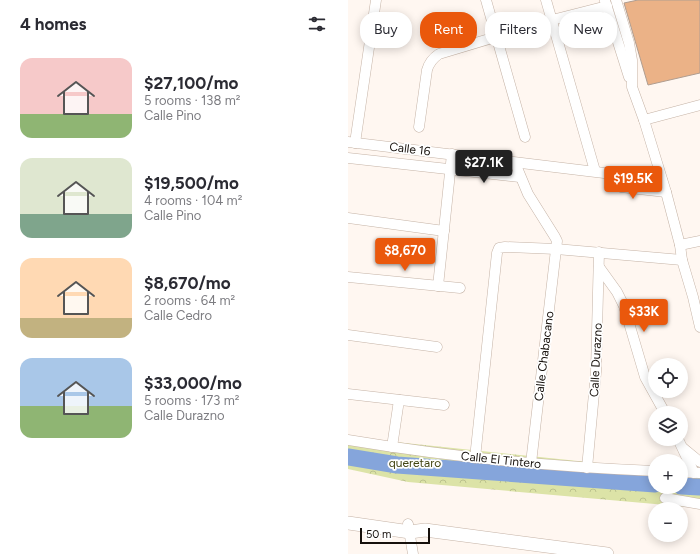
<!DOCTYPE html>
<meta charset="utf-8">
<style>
body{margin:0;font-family:Figtree,sans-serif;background:#f2f2f3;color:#2b2b33;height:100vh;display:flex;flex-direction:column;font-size:15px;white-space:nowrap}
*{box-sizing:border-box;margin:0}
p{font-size:13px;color:#7c7c81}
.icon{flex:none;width:22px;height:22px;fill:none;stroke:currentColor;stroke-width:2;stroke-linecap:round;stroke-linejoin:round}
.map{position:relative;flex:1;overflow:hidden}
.panel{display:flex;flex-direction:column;background:#fff;width:348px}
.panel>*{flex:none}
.banner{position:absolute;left:12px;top:12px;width:280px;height:36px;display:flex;gap:8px}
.fabs{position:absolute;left:300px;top:358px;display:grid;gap:8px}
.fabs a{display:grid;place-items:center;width:40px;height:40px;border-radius:50%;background:#fff;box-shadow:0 2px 10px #0003;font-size:20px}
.scale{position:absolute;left:12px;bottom:10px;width:70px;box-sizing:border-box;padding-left:4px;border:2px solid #16100b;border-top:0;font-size:11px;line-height:14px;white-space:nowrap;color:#16100b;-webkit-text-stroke:3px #fff;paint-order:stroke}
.price{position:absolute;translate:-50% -34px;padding:0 9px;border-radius:4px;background:#ea580c;color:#fff;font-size:13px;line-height:26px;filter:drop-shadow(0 1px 2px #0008)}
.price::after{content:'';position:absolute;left:50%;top:24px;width:12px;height:9px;margin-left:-6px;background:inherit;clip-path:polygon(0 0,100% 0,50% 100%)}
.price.current{background:#222;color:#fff}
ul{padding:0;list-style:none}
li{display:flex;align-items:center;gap:12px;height:100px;padding:0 20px}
li span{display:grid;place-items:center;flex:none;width:112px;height:80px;border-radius:12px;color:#555}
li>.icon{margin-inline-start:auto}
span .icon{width:48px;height:48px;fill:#fffc;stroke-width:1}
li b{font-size:17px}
h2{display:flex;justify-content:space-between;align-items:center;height:48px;padding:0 20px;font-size:17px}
.tag{padding:0 14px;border-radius:16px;background:#fff;box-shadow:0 2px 10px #0003;font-size:14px;line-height:36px}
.tag.current{background:#ea580c;color:#fff}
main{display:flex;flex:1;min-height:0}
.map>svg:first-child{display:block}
</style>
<main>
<section class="panel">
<h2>4 homes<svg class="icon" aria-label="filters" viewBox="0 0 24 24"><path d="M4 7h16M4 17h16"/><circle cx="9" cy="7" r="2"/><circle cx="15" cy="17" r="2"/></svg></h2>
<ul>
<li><span style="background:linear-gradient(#f6c9c9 70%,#8fb573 0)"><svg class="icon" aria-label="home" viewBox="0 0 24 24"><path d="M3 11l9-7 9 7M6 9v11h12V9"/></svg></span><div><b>$27,100/mo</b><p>5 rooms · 138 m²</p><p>Calle Pino</p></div></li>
<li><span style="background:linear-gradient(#dfe7d0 70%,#7fa58c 0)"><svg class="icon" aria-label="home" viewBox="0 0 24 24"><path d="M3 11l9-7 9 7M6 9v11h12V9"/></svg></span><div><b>$19,500/mo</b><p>4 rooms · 104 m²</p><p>Calle Pino</p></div></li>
<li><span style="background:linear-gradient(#ffd9b3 75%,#c2b280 0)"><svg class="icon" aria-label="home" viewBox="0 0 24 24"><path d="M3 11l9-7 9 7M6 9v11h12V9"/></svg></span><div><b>$8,670/mo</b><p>2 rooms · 64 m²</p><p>Calle Cedro</p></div></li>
<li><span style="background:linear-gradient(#a9c7e8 60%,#8fb573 0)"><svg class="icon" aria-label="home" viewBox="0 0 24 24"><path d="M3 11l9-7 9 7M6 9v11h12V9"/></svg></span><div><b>$33,000/mo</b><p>5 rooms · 173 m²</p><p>Calle Durazno</p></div></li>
</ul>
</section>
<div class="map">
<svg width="352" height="554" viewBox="0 0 352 554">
<defs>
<pattern id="park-crowns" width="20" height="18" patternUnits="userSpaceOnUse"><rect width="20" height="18" fill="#dce3a7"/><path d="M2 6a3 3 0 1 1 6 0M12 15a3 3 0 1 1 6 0" fill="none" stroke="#bcc28e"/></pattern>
</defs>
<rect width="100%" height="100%" fill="#fff7f1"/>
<path fill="url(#park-crowns)" d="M0,437L307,469V487H333V472H352V508L60,482L0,469Z"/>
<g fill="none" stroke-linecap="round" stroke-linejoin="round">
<g stroke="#85a5db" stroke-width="17">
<path d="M0,457L49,465L307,484"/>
<path d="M333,486L352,487"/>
</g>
</g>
<path fill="#ebb287" stroke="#af9d90" d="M290,0H352V73L300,85L276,3Z"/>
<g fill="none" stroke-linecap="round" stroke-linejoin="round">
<defs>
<g id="minor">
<path d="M138,0L177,137"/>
<path d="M198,0L247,171"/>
<path d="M268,0L281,43L284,60V87L296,120L318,192L332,245L334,260L345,297L352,327"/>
<path d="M257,1L281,77"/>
<path d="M296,120L352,105"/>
<path d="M71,127L79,70C81,63 85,58 91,54L204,20L259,6"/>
<path d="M0,142L314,180"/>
<path d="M7,143L28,0"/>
<path d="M0,158L172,177"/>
<path d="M167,163L180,194L207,237L209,241L183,463"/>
<path d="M268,174V182L273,187L318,192"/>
<path d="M0,218L96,231"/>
<path d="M332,245L352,241"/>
<path d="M251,267L269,292L276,306L297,377L317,413"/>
<path d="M0,277L112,288"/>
<path d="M90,286L104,154"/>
<path d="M0,335L89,347"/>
<path d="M0,394L96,405"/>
<path d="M330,439L346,473"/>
<path d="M0,440C102,457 204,467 307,471"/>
<path d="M44,447L51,400"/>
<path d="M335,448L352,462"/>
<path d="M127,458L149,253L151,248L157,247L208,249L334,260"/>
<path d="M239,468L248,372L251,252"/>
<path d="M333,472L351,473"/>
<path d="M317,498L352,504"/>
<path d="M60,524L65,554"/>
</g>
<path id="tertiary" d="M0,523L62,532L77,530L259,554"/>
</defs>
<use href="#minor" stroke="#c5b3a6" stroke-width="11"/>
<use href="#tertiary" stroke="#c5b3a6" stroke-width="14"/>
<use href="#minor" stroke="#fff" stroke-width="10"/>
<use href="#tertiary" stroke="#fff" stroke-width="13"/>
</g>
<g text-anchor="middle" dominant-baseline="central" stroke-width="3.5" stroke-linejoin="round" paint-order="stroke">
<g font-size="12" fill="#16100b" stroke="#fff">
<text transform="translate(62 149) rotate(7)">Calle 16</text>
<text transform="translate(196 356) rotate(-83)">Calle Chabacano</text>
<text transform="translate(248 360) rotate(-87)">Calle Durazno</text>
<text transform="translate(153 460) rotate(6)">Calle El Tintero</text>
</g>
<g font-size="12" fill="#424513" stroke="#fff">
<text x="67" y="463">queretaro</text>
</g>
</g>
</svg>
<div class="fabs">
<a><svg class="icon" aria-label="locate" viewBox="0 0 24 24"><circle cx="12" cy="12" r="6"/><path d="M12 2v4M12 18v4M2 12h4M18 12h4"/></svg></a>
<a><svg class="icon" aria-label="layers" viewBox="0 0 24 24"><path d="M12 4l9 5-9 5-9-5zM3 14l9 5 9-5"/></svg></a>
<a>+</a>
<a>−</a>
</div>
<div class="scale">50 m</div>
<b class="price current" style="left:136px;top:184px">$27.1K</b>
<b class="price" style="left:285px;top:200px">$19.5K</b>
<b class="price" style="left:57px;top:272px">$8,670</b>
<b class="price" style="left:296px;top:333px">$33K</b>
<div class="banner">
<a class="tag">Buy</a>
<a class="tag current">Rent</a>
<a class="tag">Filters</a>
<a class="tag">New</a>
</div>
</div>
</main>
